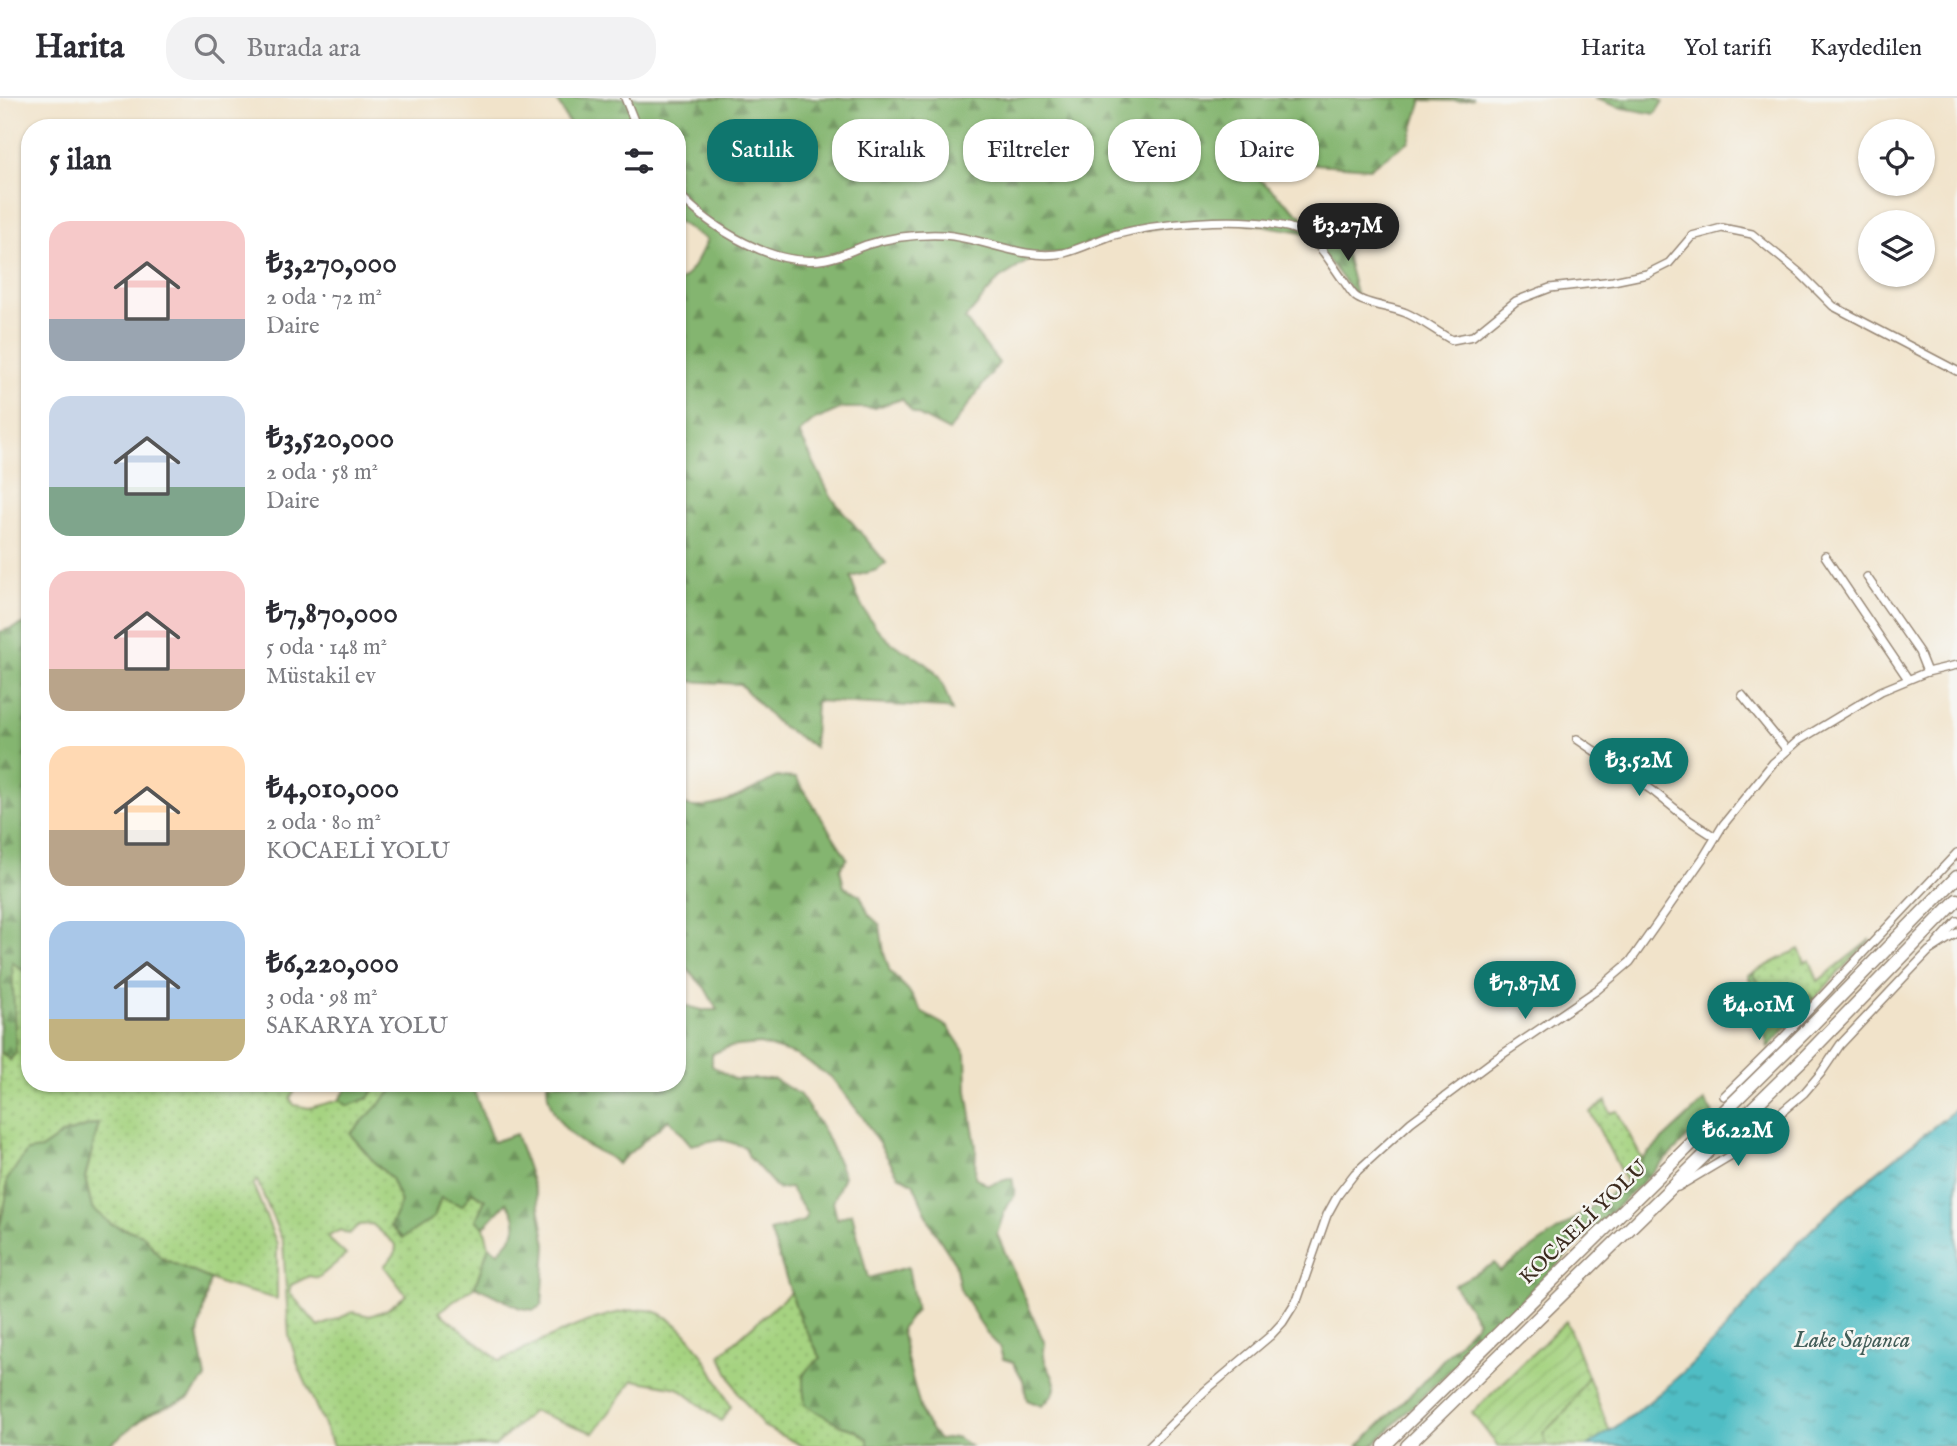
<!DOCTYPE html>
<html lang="tr">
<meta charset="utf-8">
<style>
body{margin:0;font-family:"IM FELL English",serif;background:#f2f2f3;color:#2b2b33;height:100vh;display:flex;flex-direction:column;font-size:26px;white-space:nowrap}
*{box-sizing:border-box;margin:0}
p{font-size:23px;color:#7c7c81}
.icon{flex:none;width:38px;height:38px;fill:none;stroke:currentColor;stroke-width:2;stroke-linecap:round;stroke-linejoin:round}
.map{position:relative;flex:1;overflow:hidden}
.side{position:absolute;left:21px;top:21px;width:665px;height:973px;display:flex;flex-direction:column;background:#fff;border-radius:28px;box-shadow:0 2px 5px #0004}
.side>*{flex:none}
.banner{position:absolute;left:707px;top:21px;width:665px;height:63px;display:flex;gap:14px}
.tools{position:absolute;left:1858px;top:21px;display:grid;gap:14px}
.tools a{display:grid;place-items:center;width:77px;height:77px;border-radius:50%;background:#fff;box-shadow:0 2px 5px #0004;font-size:35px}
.price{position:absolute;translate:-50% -60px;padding:0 16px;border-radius:24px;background:#0f766e;color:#fff;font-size:23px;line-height:46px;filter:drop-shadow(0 2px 4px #0008)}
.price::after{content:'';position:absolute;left:50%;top:42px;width:21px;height:16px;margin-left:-10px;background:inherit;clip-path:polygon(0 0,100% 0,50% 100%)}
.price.selected{background:#222;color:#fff}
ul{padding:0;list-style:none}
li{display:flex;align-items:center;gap:21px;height:175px;padding:0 28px}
li span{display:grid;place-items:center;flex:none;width:196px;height:140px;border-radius:21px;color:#555}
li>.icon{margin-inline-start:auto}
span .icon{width:84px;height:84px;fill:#fffc;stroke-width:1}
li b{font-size:30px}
h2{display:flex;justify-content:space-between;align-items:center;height:84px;padding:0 28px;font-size:30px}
.tag{padding:0 24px;border-radius:28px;background:#fff;box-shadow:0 2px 5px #0004;font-size:24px;line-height:63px}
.tag.selected{background:#0f766e;color:#fff}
header{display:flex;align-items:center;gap:42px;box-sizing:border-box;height:98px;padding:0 35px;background:#fff;border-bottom:2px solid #e1e1e2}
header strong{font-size:33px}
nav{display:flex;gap:38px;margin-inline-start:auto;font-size:24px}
.search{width:490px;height:63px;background:#f2f2f3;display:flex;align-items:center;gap:18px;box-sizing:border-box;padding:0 24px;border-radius:28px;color:#7c7c81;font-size:26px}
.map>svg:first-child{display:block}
</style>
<header>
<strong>Harita</strong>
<div class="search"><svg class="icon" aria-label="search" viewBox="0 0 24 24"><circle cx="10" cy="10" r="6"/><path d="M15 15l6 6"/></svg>Burada ara</div>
<nav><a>Harita</a><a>Yol tarifi</a><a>Kaydedilen</a></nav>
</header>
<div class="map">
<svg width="1957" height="1348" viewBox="0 0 1957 1348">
<defs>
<pattern id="grass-dots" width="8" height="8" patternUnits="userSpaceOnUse" patternTransform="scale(1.75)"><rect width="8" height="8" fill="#a6d381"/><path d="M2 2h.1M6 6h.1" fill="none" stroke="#90b56f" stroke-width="1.8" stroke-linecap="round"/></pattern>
<pattern id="forest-firs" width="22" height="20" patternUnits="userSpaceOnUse" patternTransform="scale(1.75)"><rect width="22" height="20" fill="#84b56f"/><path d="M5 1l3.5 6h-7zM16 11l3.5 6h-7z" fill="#6d935b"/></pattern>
<pattern id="garden-furrows" width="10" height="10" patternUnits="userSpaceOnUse" patternTransform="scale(1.75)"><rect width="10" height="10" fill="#a6d381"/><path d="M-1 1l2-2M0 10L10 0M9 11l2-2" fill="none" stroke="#90b56f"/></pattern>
<pattern id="water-ripples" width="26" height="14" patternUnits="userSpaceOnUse" patternTransform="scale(1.75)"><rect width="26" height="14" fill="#4fbdc4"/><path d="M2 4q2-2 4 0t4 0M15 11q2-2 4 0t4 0" fill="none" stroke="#439a9f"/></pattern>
</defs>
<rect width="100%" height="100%" fill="#f6f6f2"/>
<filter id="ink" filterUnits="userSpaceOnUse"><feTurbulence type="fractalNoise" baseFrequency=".0143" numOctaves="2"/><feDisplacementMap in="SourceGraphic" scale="14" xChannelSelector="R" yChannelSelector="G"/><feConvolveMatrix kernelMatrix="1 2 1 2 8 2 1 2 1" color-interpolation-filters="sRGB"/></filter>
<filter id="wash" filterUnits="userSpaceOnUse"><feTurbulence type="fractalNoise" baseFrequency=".00686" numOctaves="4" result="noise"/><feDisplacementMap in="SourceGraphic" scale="28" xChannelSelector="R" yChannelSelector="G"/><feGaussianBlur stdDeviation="1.57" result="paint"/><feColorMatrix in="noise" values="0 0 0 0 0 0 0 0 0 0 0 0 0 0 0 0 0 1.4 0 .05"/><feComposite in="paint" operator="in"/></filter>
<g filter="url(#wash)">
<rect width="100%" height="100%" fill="#f1e3ca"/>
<g fill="url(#grass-dots)" stroke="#707e50" stroke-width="2" fill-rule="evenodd">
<path d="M1871,841L1813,902L1810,898L1777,907L1770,903L1753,875L1799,851L1805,864L1810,862L1818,883Z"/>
<path d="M12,863L28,877L30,875V985H300L290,1000L294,1007L309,1010L339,1002L348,1008L368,1000L380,985H400L351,1036L375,1065L391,1080L401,1104L434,1119L441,1099L471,1094L485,1102L476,1122L484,1129L489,1148L475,1188L439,1214L500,1263C535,1247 626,1197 661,1216C695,1234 715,1277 731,1309L721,1323L678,1290L633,1282L594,1335L533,1313L495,1348H333L298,1267L289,1238L283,1144L257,1082L253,1087L277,1146V1201L224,1187L161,1160L143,1137L111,1126L92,1109L85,1080L99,1025L63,1036L41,1051L7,1082L6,1101L0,1127V953L10,962ZM372,1126L396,1147L395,1156L384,1168L406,1197L386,1212L370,1218L353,1214L319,1229L289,1194L291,1187L309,1178L318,1180L346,1157L327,1139L340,1132L349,1136L359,1127Z"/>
<path d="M1606,1003L1610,1015L1617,1013L1642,1061L1626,1084L1590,1014Z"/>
<path d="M791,1194L800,1221L821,1260L842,1328L856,1332L868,1341V1348H803L763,1328L737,1293L720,1257Z"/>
<path d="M1588,1278L1610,1334L1587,1348H1547L1543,1335L1567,1312Z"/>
</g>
<g fill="url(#forest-firs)" stroke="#607046" stroke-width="2">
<path d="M556,0H1474L1458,3L1422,2L1409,43L1370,70L1249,61L1250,73L1346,157L1357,200L1333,168L1302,134L1236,123L1162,129L1115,137L1063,155H1041L999,181L965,221L999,265L949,333L912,314L902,301L874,310H842L813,323L799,335L831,399L886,465L877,472L851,479C856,504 876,536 898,549C911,557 925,562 934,573C944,585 947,599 952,613L945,610L816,603L814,640L815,649L778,626L740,586L687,583L677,600V185C692,177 700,156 707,142L677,123V30H571Z"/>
<path d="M1594,0H1656L1663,3L1655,16L1618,9Z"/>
<path d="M30,524V875L29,877L12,864L16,955L10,962L0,953V534Z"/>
<path d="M777,679L796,680L847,760L840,771L844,789L860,797L869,817L880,827L884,855L890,874L908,892L923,915L948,929L966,956L967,993L976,1049L975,1079L988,1087L1012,1080L1015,1097L1006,1109L997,1136L1045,1246C1037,1276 1074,1281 1042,1308L1027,1302L1023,1282L1013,1264L1003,1261L999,1248L986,1235L960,1191L955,1165L933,1131L913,1085L898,1077L864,1021L831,979L796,957L760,946L728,949L712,956V968L734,981H774L800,997L825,1035L844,1078L833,1104L837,1121L852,1115L868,1180L908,1169L916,1212L901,1231L908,1265L923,1320L939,1342L956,1339L970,1348H868V1341L856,1332L842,1328L805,1307C803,1280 797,1276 821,1260L800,1221L770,1133L804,1123L807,1116L790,1090L778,1091L749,1059L745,1049L720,1041L691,1047L669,1021L617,1066C609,1057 603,1056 593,1051C569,1040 546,1013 547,985H677V905L702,912H717L705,890L677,860V701C697,725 755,690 777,679Z"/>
<path d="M1753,875L1770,903L1777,907L1810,897L1813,902L1768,949L1757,904L1748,877Z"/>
<path d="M351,985H380L368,1000L348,1008L339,1002Z"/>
<path d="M400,985H482L474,993L493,1044L516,1036L537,1098L546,1147L542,1207L534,1212L520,1210L475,1188L489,1148L498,1154C516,1137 522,1126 507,1104L484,1129L476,1122L485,1102L472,1094L462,1108L441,1099L434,1119L403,1140L390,1128L401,1104L391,1080L375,1065L350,1036Z"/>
<path d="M1704,1003L1713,1015L1372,1348H1358L1420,1287L1478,1223L1454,1187L1495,1165L1499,1173L1626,1085L1642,1061Z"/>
<path d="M99,1025L85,1080L92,1110L111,1126L143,1137L161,1160L210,1181L198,1237L206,1280L189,1300L149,1316L108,1348H0V1127L6,1101L7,1082L27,1053L41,1051L63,1036Z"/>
</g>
<path fill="url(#garden-furrows)" stroke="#707e50" stroke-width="2" d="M1566,1223L1588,1278L1567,1312L1543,1335L1547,1348H1498L1472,1315Z"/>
<path fill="url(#water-ripples)" stroke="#457471" stroke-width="2" d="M1957,1010V1348H1587C1644,1313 1693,1269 1736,1219C1758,1193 1778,1166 1802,1141C1849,1093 1904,1053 1957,1010Z"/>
</g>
<g filter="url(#ink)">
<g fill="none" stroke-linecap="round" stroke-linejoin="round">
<defs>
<g id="street">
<path d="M625,0L637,30"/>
<path d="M677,94C710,130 775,171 826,161C840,159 852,152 866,147C891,139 918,136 944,137C984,140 1024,163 1064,155C1081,151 1097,142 1114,137C1159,125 1232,119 1277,127C1316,133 1322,153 1343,182C1347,187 1351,195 1356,199C1366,207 1393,209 1406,215C1422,222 1437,234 1452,242L1473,238L1516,203L1550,190L1613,183L1647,176L1669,165L1692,138L1722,130L1752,136L1801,176L1833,208L1957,273"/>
<path d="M1825,458L1908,581"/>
<path d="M1867,479L1919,554L1927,574"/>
<path d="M1742,597L1787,652"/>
<path d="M1577,641L1653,693L1689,722L1715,739"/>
<path d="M1937,845L1957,823"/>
<path d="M1724,998L1782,941L1957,755"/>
<path d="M1678,1089L1730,1058L1804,995L1821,975L1840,947L1906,877L1929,853L1957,835"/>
<path d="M1149,1348L1205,1293L1270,1238L1283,1224L1298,1200L1327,1117L1338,1097L1355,1075L1411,1024L1494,962L1597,892L1630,864L1703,760L1723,727L1773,665L1798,643L1881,593L1927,574L1957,567"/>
</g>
<g id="highway">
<path d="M1384,1348L1813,926L1957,779"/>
<path d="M1407,1348L1804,960L1957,802"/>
</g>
</defs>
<use href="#street" stroke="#968674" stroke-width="10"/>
<use href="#highway" stroke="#968674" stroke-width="15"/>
<use href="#street" stroke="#fff" stroke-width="7"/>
<use href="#highway" stroke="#fff" stroke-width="12"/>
</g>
</g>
<g text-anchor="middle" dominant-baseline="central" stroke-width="5" stroke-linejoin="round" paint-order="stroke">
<g font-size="21" fill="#3b2a1e" stroke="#f6f6f2">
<text transform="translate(1584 1125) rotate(-44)">KOCAELİ YOLU</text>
</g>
<g font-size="23" font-style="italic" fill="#425d58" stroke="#f6f6f2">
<text x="1852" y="1242">Lake Sapanca</text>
</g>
</g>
</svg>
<div class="tools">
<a><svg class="icon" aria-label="locate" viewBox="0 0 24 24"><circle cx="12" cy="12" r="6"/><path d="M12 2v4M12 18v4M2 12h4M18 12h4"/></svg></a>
<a><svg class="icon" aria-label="layers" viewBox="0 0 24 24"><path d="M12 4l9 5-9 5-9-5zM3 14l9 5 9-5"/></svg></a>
</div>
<b class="price selected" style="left:1348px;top:165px">₺3.27M</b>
<b class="price" style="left:1639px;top:700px">₺3.52M</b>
<b class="price" style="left:1525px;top:923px">₺7.87M</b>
<b class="price" style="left:1759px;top:944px">₺4.01M</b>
<b class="price" style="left:1738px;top:1070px">₺6.22M</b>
<div class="banner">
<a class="tag selected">Satılık</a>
<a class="tag">Kiralık</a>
<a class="tag">Filtreler</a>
<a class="tag">Yeni</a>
<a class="tag">Daire</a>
</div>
<section class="side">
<h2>5 ilan<svg class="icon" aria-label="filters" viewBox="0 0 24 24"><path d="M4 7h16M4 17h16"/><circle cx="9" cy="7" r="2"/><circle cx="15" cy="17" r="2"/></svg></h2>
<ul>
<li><span style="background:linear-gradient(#f6c9c9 70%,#9aa5b1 0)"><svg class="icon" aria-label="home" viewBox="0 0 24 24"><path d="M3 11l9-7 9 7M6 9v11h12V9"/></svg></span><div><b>₺3,270,000</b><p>2 oda · 72 m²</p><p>Daire</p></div></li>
<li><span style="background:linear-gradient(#c9d6e8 65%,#7fa58c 0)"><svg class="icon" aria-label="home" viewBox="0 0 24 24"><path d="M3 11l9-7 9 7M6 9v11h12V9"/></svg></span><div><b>₺3,520,000</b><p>2 oda · 58 m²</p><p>Daire</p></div></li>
<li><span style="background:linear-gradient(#f6c9c9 70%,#b9a48a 0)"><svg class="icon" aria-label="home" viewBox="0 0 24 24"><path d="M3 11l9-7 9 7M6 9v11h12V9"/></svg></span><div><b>₺7,870,000</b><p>5 oda · 148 m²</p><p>Müstakil ev</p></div></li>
<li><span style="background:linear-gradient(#ffd9b3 60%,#b9a48a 0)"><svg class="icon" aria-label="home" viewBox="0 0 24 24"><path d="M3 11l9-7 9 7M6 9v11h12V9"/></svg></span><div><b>₺4,010,000</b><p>2 oda · 80 m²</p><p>KOCAELİ YOLU</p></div></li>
<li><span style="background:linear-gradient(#a9c7e8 70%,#c2b280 0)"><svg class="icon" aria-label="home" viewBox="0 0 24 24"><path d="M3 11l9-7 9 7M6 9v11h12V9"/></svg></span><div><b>₺6,220,000</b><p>3 oda · 98 m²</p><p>SAKARYA YOLU</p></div></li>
</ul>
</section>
</div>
